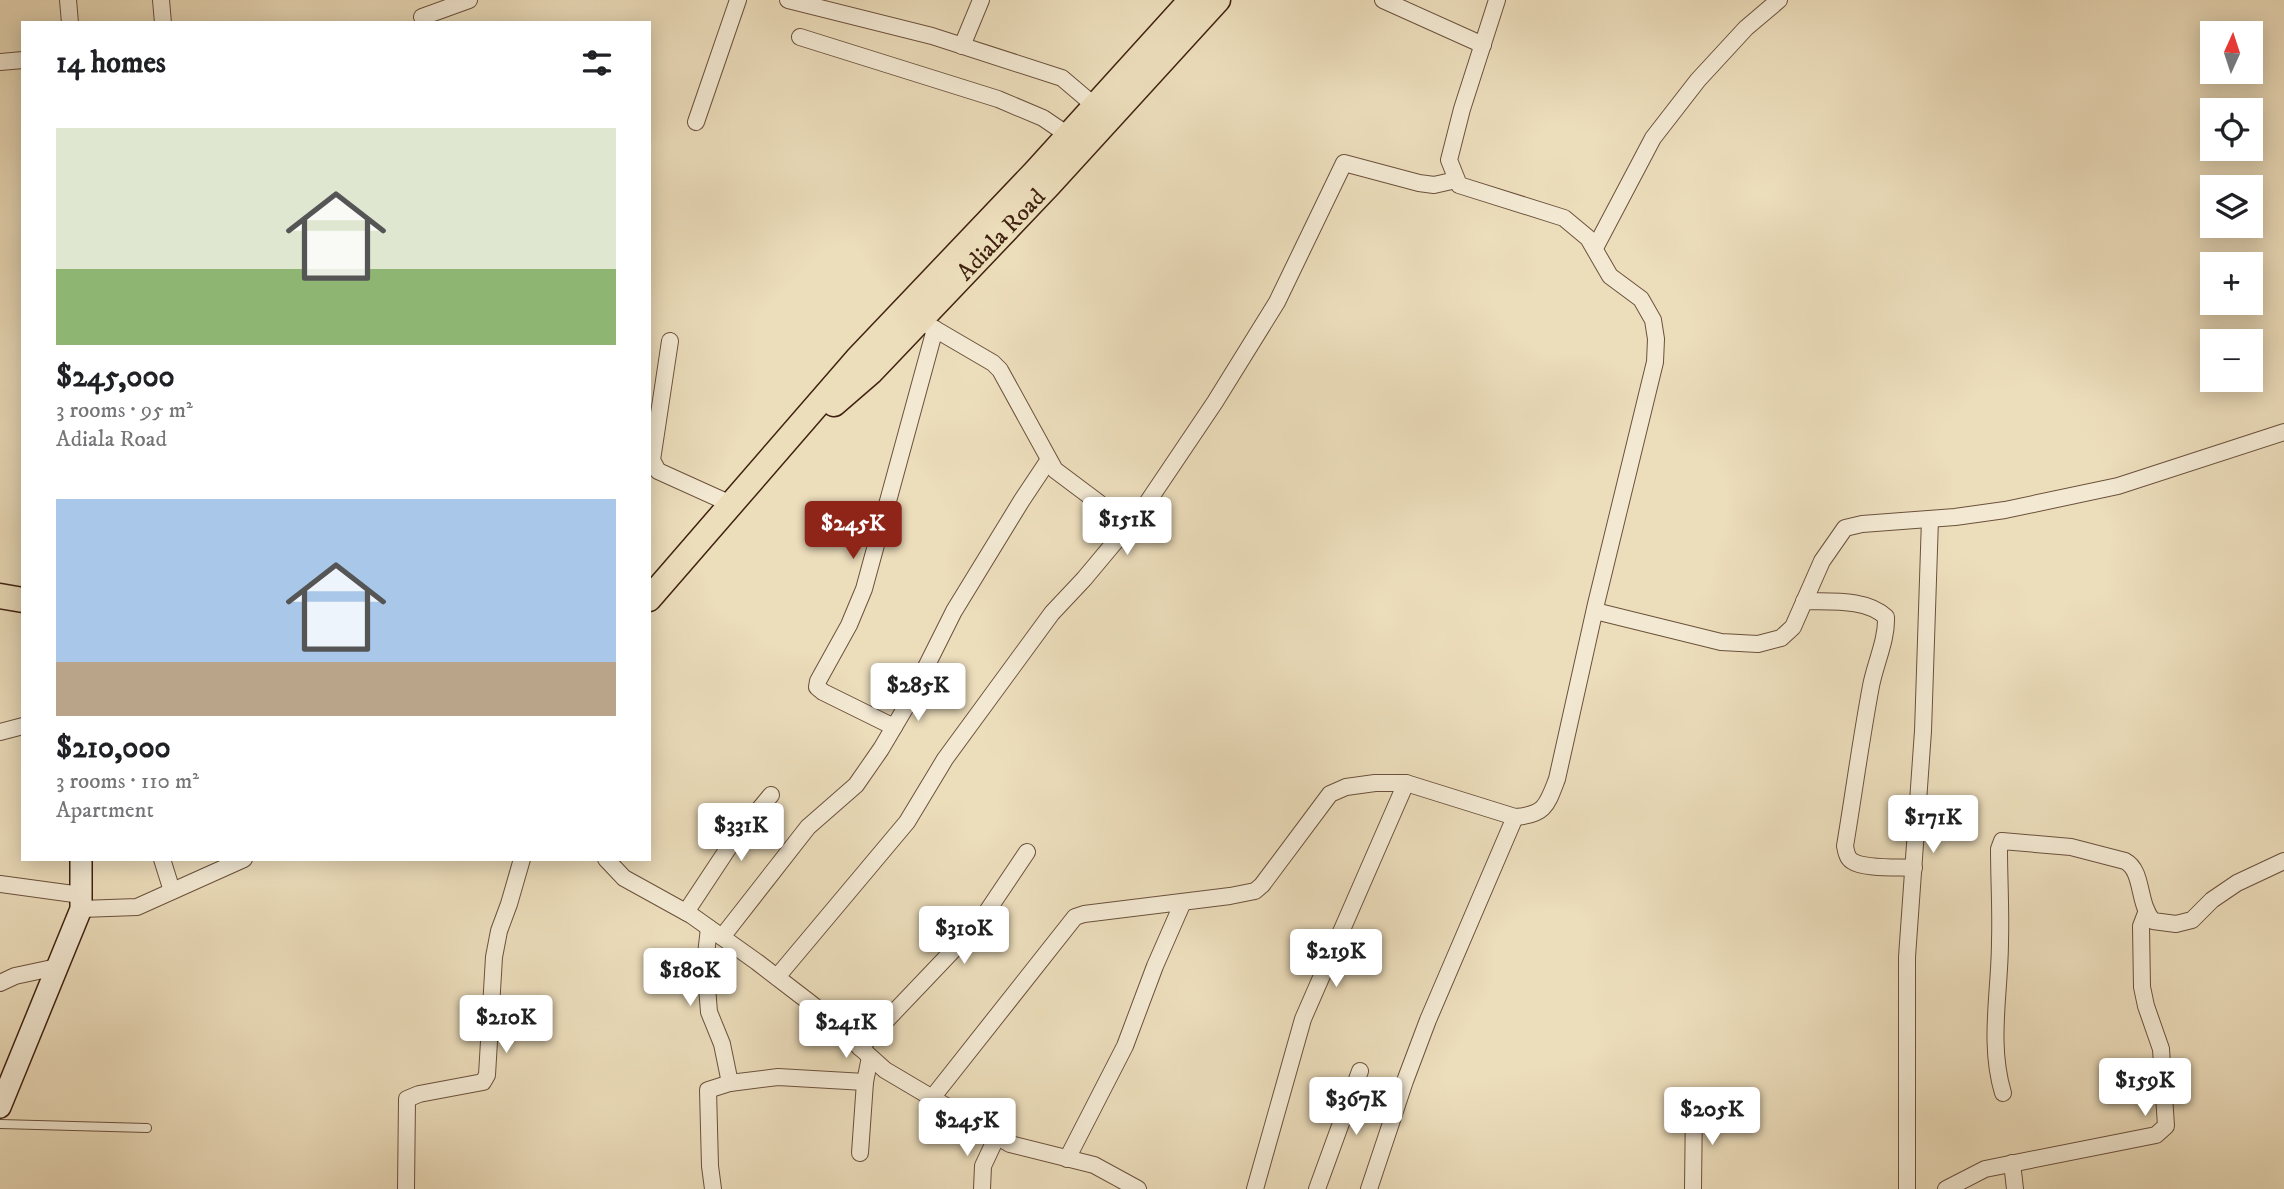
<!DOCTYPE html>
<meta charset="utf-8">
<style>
body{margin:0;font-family:"IM FELL DW Pica",serif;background:#f6f6f6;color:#202124;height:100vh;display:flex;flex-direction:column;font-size:26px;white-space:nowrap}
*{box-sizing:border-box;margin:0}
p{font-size:23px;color:#757577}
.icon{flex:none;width:38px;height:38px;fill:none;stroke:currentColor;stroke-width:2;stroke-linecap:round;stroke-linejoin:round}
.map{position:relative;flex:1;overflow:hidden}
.panel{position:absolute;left:21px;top:21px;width:630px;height:840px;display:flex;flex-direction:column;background:#fff;border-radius:0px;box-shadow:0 4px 18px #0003}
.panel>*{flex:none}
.needle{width:46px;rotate:3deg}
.fabs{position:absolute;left:2200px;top:21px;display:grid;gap:14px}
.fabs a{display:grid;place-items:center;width:63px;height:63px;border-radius:0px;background:#fff;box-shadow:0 4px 18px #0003;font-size:35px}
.price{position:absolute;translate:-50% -60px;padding:0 16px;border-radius:7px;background:#fff;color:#222;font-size:23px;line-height:46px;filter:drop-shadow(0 2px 4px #0008)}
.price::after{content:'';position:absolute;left:50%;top:42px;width:21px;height:16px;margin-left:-10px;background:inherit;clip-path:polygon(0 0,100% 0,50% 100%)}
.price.current{background:#8f2418;color:#fff}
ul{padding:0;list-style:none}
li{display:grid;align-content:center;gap:14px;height:371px;padding:0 35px}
li span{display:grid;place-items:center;height:217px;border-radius:0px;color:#555}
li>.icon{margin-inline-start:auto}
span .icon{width:126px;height:126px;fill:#fffc;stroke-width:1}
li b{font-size:30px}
h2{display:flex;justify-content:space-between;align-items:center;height:84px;padding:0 35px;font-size:30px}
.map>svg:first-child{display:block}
</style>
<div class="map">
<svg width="2284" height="1189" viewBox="0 0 2284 1189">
<rect width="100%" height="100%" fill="#ecddbb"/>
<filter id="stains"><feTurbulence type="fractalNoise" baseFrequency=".00286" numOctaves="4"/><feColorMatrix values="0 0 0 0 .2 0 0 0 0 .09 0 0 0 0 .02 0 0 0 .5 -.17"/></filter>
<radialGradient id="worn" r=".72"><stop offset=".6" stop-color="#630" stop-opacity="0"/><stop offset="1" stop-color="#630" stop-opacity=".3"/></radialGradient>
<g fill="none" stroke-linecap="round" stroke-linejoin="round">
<defs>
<path id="service" d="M0,1124L147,1128"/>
<g id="minor">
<path d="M68,0L70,23"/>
<path d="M161,0L163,23"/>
<path d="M788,0L932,36L1062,78L1102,112"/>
<path d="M1383,0L1483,45"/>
<path d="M422,17L469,0"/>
<path d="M800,37L998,99L1043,118L1068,135"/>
<path d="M962,46L981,0"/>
<path d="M0,62L23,60"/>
<path d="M696,122L738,0"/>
<path d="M1595,248L1653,138L1698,80L1746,28L1779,0"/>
<path d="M928,325L993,363L1000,370L1055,470L1099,503"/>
<path d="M670,341L652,460L658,471L731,504"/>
<path d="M1804,601C1830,602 1866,598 1886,617C1887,640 1875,664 1871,686C1861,739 1854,792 1845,846C1846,851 1847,858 1852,861C1863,869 1899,867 1914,868"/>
<path d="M1595,611L1721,642L1758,644L1781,638L1793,627L1822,561L1845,528L1862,524L1955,517L2005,510L2118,486L2284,432"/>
<path d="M894,727L823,692L817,687L818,681L849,625L864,589L935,329"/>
<path d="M0,732L23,726"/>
<path d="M162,859L172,891"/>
<path d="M606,859L624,878L691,915L757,962L813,1005L885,1070L1010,1144L1094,1165L1138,1189"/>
<path d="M0,884L81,895"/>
<path d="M81,909L137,907L244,859"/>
<path d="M686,912L733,841L771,795"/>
<path d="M709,928L705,963L709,1012L722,1044L730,1083"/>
<path d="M722,937L808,827L856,785L881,749L907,705L954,611L1022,500L1048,461"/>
<path d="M777,977L907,822L945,759L1052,613L1084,579L1145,506L1215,402L1277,302L1344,163L1419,183L1434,185L1456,180"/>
<path d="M0,983L15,976L57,967"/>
<path d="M860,1048L980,922L1027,852"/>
<path d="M2003,1093C1988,1043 2000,992 2000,941C2001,910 1999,879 1999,849L2002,841L2071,847L2125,861C2144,871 2137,903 2153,921L2176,924L2192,920L2212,900L2237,883L2284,861"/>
<path d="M932,1098L1075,917L1084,914L1230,896L1255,891L1262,885L1330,794L1346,787L1375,783H1406L1515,817C1545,815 1547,805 1557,779L1596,604L1655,362L1656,339L1653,320L1641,299L1610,276L1588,238L1564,218L1459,185L1449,160L1462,109L1497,0"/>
<path d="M860,1153L865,1082L870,1057"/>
<path d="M1067,1159L1125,1046L1155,966L1183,902"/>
<path d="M2012,1163L2015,1189"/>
<path d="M406,1189L407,1099L419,1094L483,1082L487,1075L494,957L499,931L509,904L522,859"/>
<path d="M713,1189L710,1166L708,1090L730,1083L778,1077L865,1082"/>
<path d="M982,1189L983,1166L997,1136"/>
<path d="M1255,1189L1303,1019L1406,783"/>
<path d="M1317,1189L1360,1071"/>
<path d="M1369,1189L1405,1081L1428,1020L1515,817"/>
<path d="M1693,1189L1694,1104L1702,1102L1733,1106"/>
<path d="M1907,1189V957L1923,731L1930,519"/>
<path d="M1946,1189L1985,1169L2156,1135L2166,1126L2161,1049L2146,1006L2142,987L2141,926L2146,913"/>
</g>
<path id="secondary" d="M0,1107L81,909V859"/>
<g id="primary">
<path id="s1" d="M834,404L871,372L1049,185L1218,0"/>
<path d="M0,596L23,600"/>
<path d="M649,599L857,359L1035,172L1191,0"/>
</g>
</defs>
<use href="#service" stroke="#6b513c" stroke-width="10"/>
<use href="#minor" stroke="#6b513c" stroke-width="18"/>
<use href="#secondary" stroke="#402211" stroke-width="24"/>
<use href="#primary" stroke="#402211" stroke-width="27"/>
<use href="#service" stroke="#f3e9d3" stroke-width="8"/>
<use href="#minor" stroke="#f3e9d3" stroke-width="16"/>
<use href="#secondary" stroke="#f3e9d3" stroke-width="21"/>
<use href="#primary" stroke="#ecddbb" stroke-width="24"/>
</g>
<g text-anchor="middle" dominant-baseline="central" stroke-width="6" stroke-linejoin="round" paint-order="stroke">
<g font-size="24" fill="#402211" stroke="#f3e9d3">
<text stroke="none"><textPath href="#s1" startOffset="238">Adiala Road</textPath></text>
</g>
</g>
<rect width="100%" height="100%" filter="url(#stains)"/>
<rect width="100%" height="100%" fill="url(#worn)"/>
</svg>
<div class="fabs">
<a><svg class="needle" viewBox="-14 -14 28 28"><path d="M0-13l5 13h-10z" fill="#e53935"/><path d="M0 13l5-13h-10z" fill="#757577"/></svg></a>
<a><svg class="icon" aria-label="locate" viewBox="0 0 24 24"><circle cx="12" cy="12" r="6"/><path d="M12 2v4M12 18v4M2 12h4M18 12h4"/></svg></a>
<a><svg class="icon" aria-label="layers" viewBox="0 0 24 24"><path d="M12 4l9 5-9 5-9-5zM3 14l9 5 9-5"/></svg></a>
<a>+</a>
<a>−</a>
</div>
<b class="price" style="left:1127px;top:557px">$151K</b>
<b class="price current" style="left:853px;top:561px">$245K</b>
<b class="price" style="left:918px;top:723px">$285K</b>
<b class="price" style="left:1933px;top:855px">$171K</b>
<b class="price" style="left:741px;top:863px">$331K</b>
<b class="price" style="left:964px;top:966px">$310K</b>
<b class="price" style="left:1336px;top:989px">$219K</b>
<b class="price" style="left:690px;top:1008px">$180K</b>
<b class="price" style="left:506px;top:1055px">$210K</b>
<b class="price" style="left:846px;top:1060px">$241K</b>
<b class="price" style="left:2145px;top:1118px">$159K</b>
<b class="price" style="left:1356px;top:1137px">$367K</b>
<b class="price" style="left:1712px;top:1147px">$205K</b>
<b class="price" style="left:967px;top:1158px">$245K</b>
<section class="panel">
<h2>14 homes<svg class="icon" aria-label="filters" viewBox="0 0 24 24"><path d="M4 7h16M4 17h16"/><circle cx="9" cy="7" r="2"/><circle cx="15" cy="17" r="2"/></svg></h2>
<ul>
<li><span style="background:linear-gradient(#dfe7d0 65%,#8fb573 0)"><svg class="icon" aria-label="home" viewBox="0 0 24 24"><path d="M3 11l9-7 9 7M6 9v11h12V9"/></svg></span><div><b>$245,000</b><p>3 rooms · 95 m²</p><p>Adiala Road</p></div></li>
<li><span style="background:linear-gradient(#a9c7e8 75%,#b9a48a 0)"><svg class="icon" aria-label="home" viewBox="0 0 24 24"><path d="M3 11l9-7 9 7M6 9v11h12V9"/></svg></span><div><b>$210,000</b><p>3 rooms · 110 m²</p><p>Apartment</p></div></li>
</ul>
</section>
</div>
